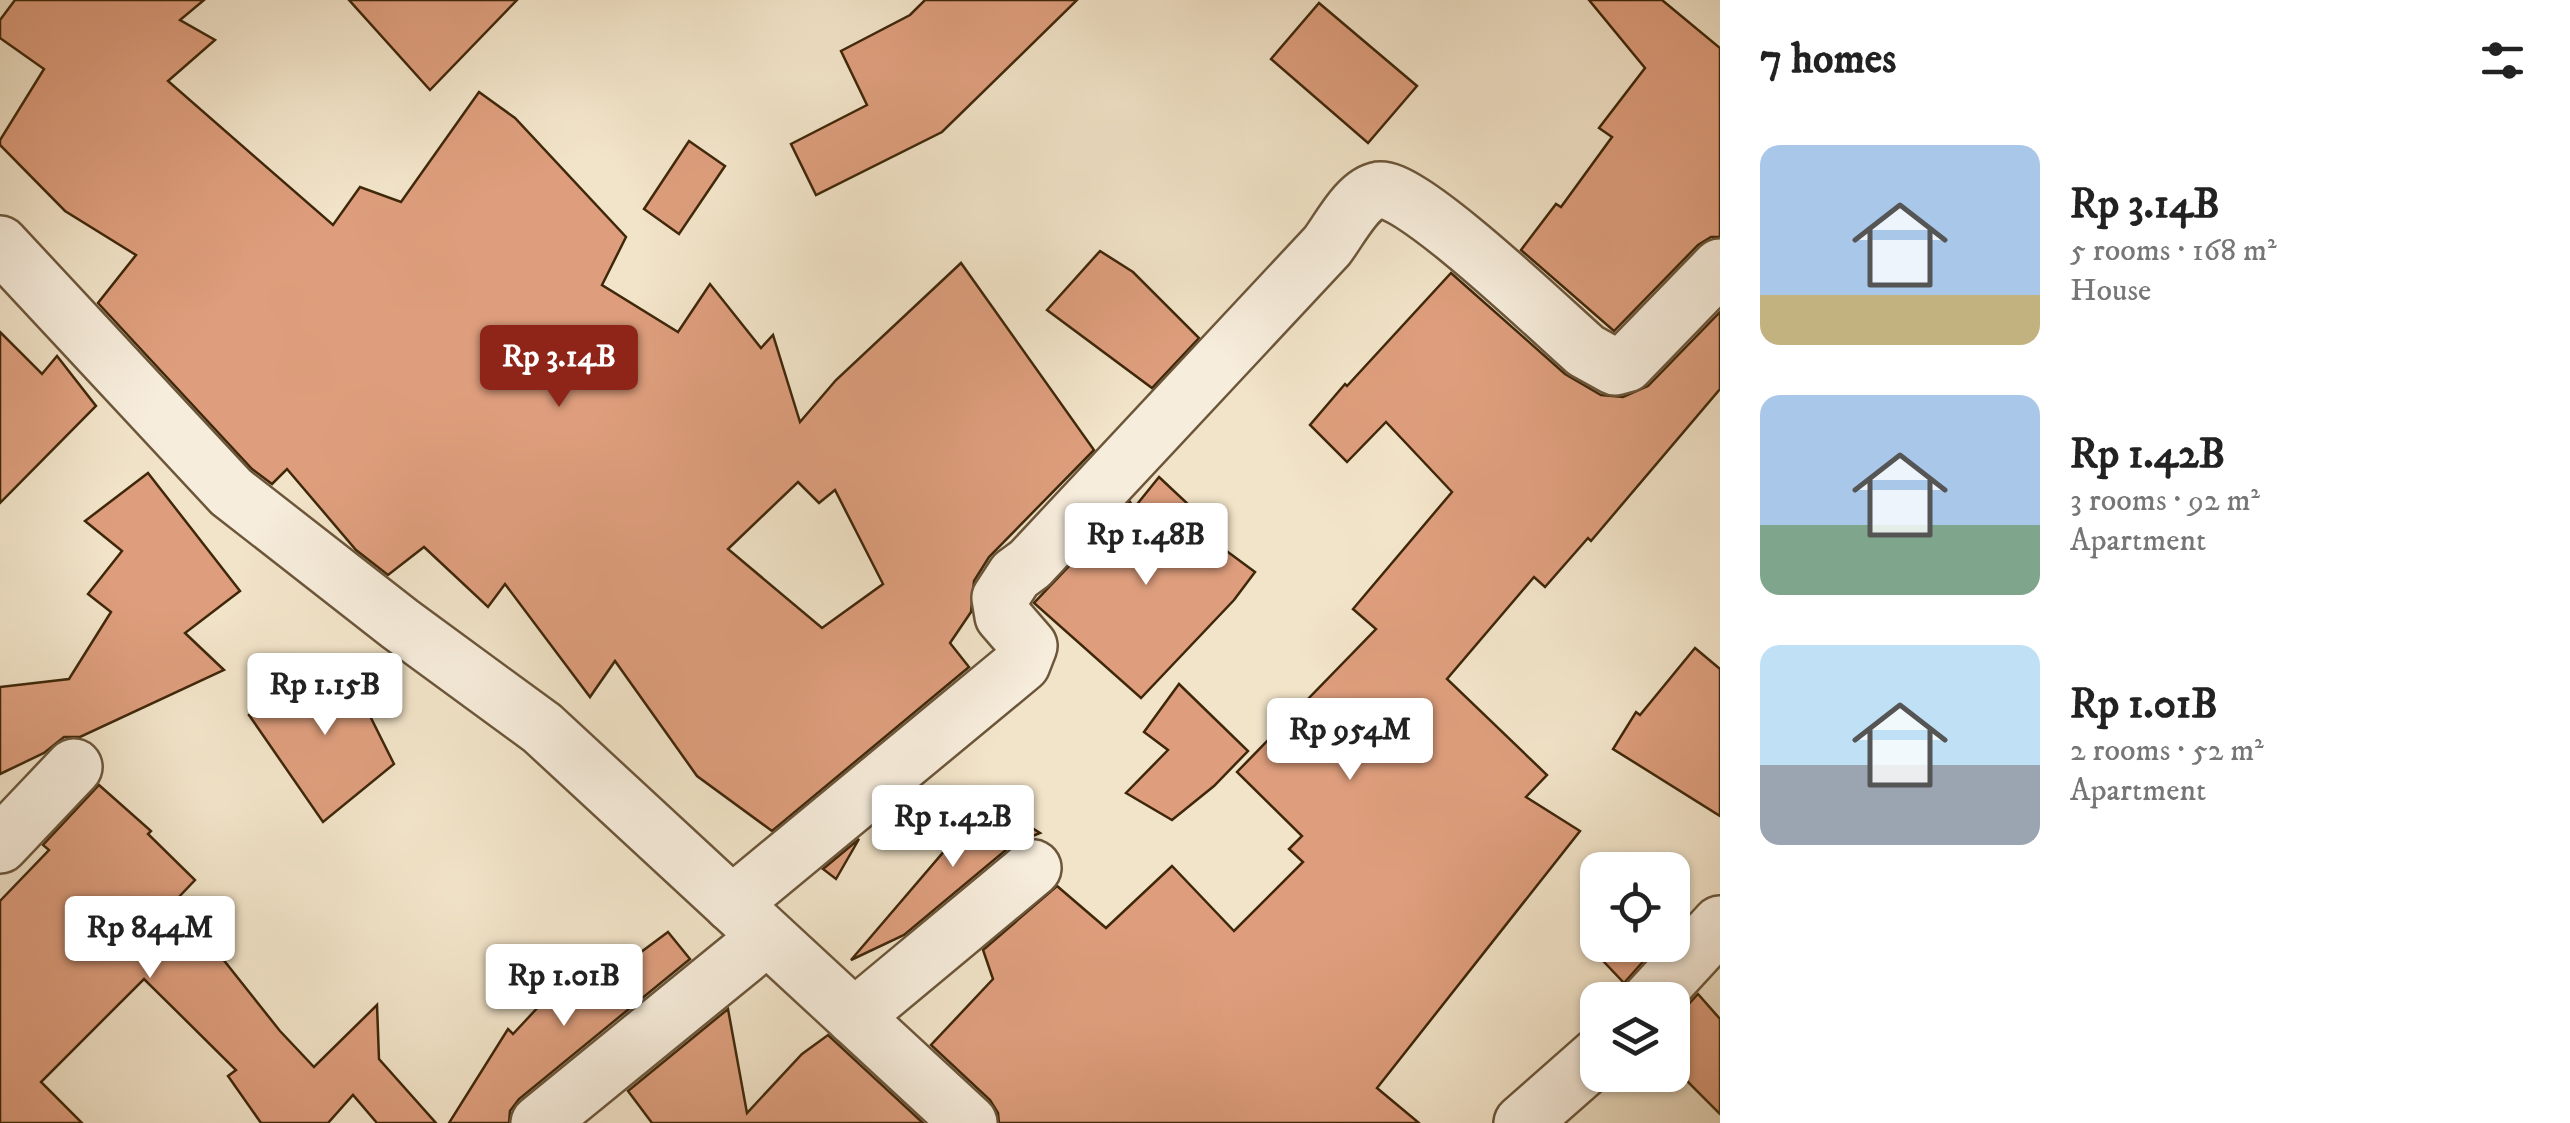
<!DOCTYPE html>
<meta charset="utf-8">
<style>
body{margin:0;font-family:"IM FELL DW Pica",serif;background:#f2f2f2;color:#222;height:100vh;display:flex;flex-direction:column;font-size:38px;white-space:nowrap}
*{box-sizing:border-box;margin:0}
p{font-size:32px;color:#767676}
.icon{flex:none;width:55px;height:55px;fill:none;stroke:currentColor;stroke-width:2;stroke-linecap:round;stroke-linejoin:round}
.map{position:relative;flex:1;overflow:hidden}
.details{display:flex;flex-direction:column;background:#fff;width:850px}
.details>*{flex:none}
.buttons{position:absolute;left:1580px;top:852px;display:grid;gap:20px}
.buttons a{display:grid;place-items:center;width:110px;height:110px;border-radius:20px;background:#fff;box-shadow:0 2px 8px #0004;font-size:50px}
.price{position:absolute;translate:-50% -85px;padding:0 22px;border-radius:10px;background:#fff;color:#222;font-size:32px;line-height:65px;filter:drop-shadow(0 2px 5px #0008)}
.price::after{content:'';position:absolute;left:50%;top:60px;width:30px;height:22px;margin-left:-15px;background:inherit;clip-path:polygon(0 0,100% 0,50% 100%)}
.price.on{background:#8f2418;color:#fff}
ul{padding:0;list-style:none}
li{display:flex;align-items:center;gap:30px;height:250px;padding:0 40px}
li span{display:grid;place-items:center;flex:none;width:280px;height:200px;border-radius:20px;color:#555}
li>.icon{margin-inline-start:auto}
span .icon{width:120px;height:120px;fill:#fffc;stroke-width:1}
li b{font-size:42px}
h2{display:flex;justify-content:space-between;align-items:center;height:120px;padding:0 40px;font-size:42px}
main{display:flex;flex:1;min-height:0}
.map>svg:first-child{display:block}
</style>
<main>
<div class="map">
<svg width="1720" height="1123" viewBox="0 0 1720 1123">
<rect width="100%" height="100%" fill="#f2e4c9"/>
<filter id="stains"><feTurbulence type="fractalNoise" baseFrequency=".002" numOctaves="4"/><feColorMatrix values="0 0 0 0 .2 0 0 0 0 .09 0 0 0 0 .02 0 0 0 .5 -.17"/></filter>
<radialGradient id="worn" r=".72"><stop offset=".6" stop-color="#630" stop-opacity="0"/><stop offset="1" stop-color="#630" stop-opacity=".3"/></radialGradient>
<g fill="#de9e7d" stroke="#3f270a" stroke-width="2.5" fill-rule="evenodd">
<path d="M15,0H204L180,20L215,40L168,81L333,225L360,187L401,202L479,92L515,118L626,237L602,285L678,332L710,284L761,348L773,335L800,422L836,380L961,263L1094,450L989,557L974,581L971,612L950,643L969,667L772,831L697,776L615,661L590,697L505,584L488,607L424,547L388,575L356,550L287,469L272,484L252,469L98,303L136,255L65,211L0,145V140L44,69L0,38V20ZM798,482L819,503L835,490L883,584L822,628L728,549Z"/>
<path d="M349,0H517L430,90Z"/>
<path d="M925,0H1077L942,132L816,195L791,144L867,105L841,51L910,15Z"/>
<path d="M1589,0H1662L1720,48V237H1711L1698,245L1614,331L1521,250L1556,204L1561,207L1612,137L1599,128L1645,68Z"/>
<path d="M1319,3L1417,86L1368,143L1271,59Z"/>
<path d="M689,141L725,166L679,234L644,209Z"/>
<path d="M1100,251L1133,272L1199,338L1152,388L1047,310Z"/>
<path d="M1451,273L1565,374L1601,395L1623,397L1648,386L1720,312V389L1591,541L1588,538L1545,587L1534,577L1447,679L1547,775L1526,797L1580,831L1377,1088L1419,1123H999L998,1113L990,1100L931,1045L993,979L983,950L1057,886L1106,928L1172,866L1234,931L1303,862L1289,849L1302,836L1237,772L1376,629L1353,609L1452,492L1386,422L1347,462L1310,425L1345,384L1347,386Z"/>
<path d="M0,332L42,374L57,356L96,406L0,503Z"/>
<path d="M148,473L240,591L185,633L224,670L80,737H64L44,753L0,774V687L69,679L111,612L88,594L122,551L85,521Z"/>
<path d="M1159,477L1224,538L1217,544L1255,572L1234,600L1141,698L1034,603L1130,502L1134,508Z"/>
<path d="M1695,648L1720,669V816L1613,749L1636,712L1640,715Z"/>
<path d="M344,664L394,764L323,822L249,715L308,674Z"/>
<path d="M1179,684L1248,751L1214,786L1172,820L1126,793L1168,750L1144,732Z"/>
<path d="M99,785L151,831L148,834L195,880L176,900L280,1031L314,1067L377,1005L379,1059L436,1123H377L353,1095L328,1123H261L228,1076L236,1070L144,979L41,1082L82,1123H0V901L49,850L43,845Z"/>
<path d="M988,800L1040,833L1013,844L904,935L851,960Z"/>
<path d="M859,839L836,879L823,869Z"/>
<path d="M668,932L690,959L519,1099L510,1111L509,1123H449L508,1029L513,1034L583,959L602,981Z"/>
<path d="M1588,945H1655L1656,947L1624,983Z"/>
<path d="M1698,994L1720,1019V1114L1672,1066V1022Z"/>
<path d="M728,1009L747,1113L802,1054L828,1035L923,1123H652L628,1091Z"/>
</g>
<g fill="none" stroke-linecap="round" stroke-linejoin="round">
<defs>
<g id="minor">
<path d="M0,244L231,492L400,624L542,728L969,1123"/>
<path d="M0,845L74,767"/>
<path d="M732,904L1022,664L1029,646L1003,616L1000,598L1015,575L1030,564L1327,246C1340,229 1357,194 1379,190C1411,185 1556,325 1586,351L1615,367L1626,364L1720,267"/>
<path d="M1650,1000L1720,924"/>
<path d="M854,1017L1033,868"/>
<path d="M539,1123L767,937"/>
<path d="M1522,1123L1598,1056"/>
</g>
</defs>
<use href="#minor" stroke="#6c563a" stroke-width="60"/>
<use href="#minor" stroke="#f7eddc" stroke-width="55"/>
</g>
<rect width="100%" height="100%" filter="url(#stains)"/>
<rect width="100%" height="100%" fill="url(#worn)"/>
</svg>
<div class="buttons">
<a><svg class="icon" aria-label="locate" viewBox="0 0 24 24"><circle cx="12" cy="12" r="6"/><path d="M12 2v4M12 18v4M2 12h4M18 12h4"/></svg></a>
<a><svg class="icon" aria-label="layers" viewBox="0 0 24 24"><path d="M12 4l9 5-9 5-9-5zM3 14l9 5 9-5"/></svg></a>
</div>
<b class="price on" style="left:559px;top:410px">Rp 3.14B</b>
<b class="price" style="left:1146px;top:588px">Rp 1.48B</b>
<b class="price" style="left:325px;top:738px">Rp 1.15B</b>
<b class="price" style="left:1350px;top:783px">Rp 954M</b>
<b class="price" style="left:953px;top:870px">Rp 1.42B</b>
<b class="price" style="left:150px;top:981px">Rp 844M</b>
<b class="price" style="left:564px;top:1029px">Rp 1.01B</b>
</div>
<section class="details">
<h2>7 homes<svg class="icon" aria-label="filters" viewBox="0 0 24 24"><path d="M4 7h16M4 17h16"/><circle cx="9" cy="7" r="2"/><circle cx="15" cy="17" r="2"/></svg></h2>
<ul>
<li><span style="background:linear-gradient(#a9c7e8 75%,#c2b280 0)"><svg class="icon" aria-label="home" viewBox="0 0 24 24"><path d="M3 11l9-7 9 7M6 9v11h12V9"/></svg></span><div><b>Rp 3.14B</b><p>5 rooms · 168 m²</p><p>House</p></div></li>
<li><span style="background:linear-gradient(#a9c7e8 65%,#7fa58c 0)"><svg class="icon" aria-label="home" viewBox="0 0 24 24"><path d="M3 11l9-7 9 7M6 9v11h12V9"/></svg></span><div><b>Rp 1.42B</b><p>3 rooms · 92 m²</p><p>Apartment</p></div></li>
<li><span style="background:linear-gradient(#bfe0f5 60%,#9aa5b1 0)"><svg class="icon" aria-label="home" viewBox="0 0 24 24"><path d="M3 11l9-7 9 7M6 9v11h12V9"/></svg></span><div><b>Rp 1.01B</b><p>2 rooms · 52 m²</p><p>Apartment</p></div></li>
</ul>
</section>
</main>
